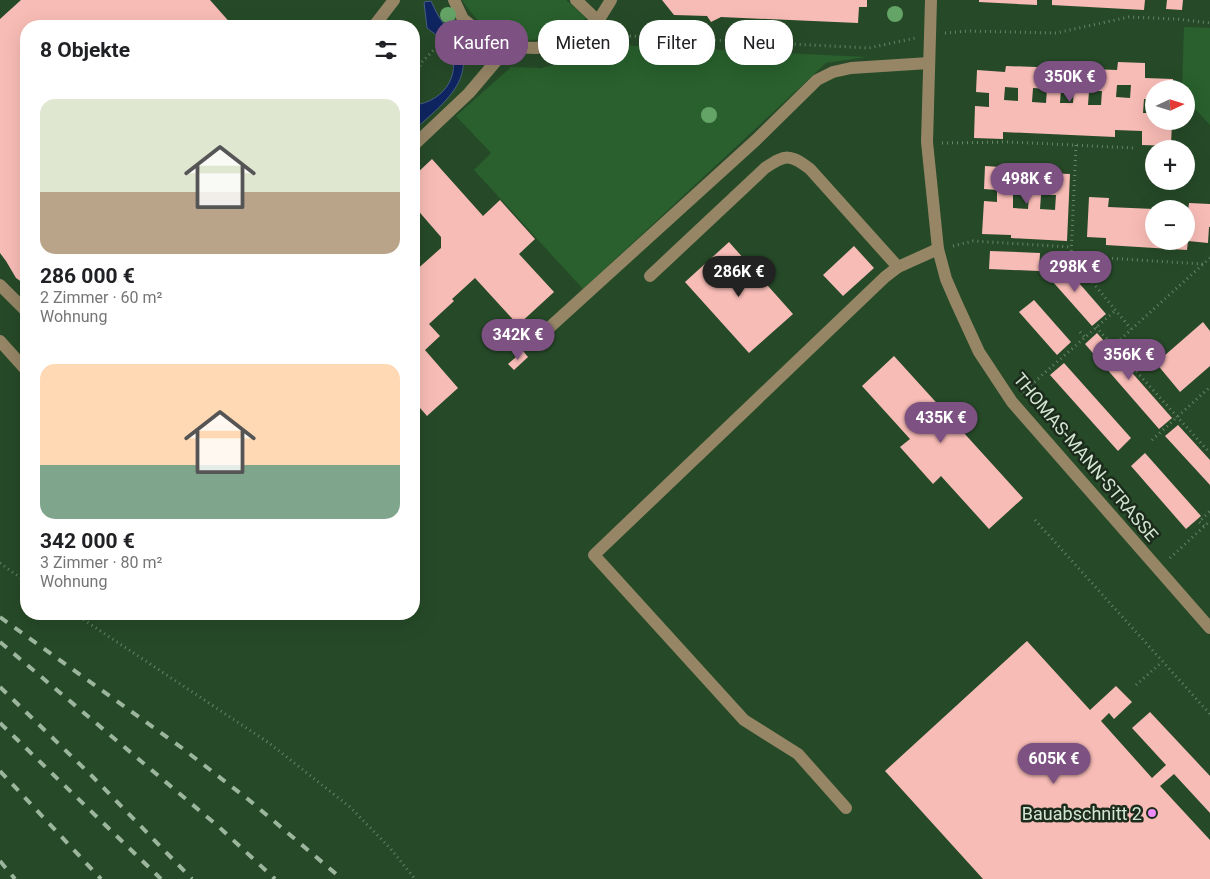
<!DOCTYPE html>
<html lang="de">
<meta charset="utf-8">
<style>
body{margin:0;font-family:Roboto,sans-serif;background:#f2f2f2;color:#202124;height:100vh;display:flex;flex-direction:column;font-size:19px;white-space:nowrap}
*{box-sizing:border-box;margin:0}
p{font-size:16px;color:#757577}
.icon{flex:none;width:28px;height:28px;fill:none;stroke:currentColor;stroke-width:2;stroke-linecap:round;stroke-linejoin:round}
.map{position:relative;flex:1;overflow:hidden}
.side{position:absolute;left:20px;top:20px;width:400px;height:600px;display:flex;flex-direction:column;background:#fff;border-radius:20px;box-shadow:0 5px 20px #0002}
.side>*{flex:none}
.guide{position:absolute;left:435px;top:20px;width:475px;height:45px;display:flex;gap:10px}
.needle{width:32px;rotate:86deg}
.buttons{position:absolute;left:1145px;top:80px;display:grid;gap:10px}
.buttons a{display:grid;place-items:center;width:50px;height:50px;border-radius:50%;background:#fff;box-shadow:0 5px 20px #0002;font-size:25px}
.price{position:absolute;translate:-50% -42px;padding:0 11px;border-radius:18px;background:#7d5182;color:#fff;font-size:16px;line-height:32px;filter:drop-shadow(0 1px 2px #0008)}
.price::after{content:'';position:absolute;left:50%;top:30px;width:15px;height:11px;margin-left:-8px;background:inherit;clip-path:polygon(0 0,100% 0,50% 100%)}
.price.current{background:#222;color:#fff}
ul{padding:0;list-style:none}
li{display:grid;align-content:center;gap:10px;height:265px;padding:0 20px}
li span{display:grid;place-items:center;height:155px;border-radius:15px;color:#555}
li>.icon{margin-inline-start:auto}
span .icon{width:90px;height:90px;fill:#fffc;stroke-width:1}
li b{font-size:21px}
h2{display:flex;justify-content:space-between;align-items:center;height:60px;padding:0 20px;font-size:21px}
.chip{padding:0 18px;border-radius:20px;background:#fff;box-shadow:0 5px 20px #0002;font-size:18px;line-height:45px}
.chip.current{background:#7d5182;color:#fff}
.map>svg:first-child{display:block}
</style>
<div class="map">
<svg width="1210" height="879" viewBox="0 0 1210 879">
<rect width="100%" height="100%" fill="#264a28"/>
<g fill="#29602d">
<path d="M462,0H566L586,18C558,44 513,48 482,24C474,17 468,9 462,0Z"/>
<path d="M1184,27L1210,28V125L1186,99V89H1182Z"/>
<path d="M600,44L866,57L826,63L583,289L474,170L491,153L456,116L511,67L541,68L571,61Z"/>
</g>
<path fill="#0f2561" stroke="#4a5f83" d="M431,1C435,9 438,17 444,24C448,29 453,33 456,39C480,79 439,107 414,130V105C445,102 466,70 445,43C441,37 433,33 427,28L424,2Z"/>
<g fill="#f8bcb6" fill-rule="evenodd">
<path d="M21,0H210L233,26H26V285L16,278L6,261L0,253V19Z"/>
<path d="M662,0H867V7H859L858,23L721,17L711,22L707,16L674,15Z"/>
<path d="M979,0H1037V5L979,2Z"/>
<path d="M1052,0H1145L1144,10L1052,5Z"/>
<path d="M1167,0H1183L1182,10L1166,9Z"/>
<path d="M1118,62L1145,63V78L1173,79V89H1154V99H1144L1143,113H1154V121H1172L1171,146L1142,145V131L1115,130V137L1003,132V139L974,138L975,106L989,107V93L976,92L977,70L1005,72L1006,66L1117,70ZM1117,85H1131L1130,98L1116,97ZM1005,87L1018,88V101L1004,100ZM1033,88L1047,89L1046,103L1032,102ZM1061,88L1074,89L1073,103H1060ZM1089,91H1102L1101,105H1088Z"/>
<path d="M432,159L483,216L500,200L535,239L519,254L554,292L518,325L475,278L452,299L454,301L429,324L440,336L425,350L458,388L427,416L414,401V272L441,248V237L415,207V175Z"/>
<path d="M985,166L1015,168L1014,172L1070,174L1067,241L1011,238V235L982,234L984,201L997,202V190L984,189ZM1013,193L1029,194L1028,209L1013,208ZM1041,195H1056L1055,210L1040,209Z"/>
<path d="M1089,197L1109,198L1108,207L1154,209V241H1186V211H1188L1189,203L1210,204V227H1209L1208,243L1188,241L1187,250L1106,245V238L1087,237Z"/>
<path d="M729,242L793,314L749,353L685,282Z"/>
<path d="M854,246L874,268L843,296L823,275Z"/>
<path d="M990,251L1040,253L1039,271L989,269Z"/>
<path d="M1059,260L1106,314L1092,326L1045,273Z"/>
<path d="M1034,300L1071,342L1057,355L1019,312Z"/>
<path d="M1203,322L1210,331V366L1180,392L1156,363Z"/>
<path d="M1097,333L1172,418L1159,429L1085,344Z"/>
<path d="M523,351L528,357L514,370L508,364Z"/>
<path d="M894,356L1023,498L989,529L941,476L933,484L900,447L910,439L862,386Z"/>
<path d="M1064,363L1131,438L1118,451L1050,375Z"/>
<path d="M1178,425L1210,460V485L1165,436Z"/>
<path d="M1145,453L1201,516L1186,529L1131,466Z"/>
<path d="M1027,641L1090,710L1116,686L1132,702L1114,719L1109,713L1101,721L1152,778L1166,765L1132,728L1150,712L1210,776V813L1174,774L1160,786L1210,840V879H983L885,771Z"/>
</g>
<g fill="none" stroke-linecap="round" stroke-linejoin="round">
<g stroke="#668467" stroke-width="3" stroke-dasharray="1 4" stroke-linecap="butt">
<path d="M612,27L630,36L869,48L915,38"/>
<path d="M945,33L968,31L1056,33L1129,17L1177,19L1210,23"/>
<path d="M414,62L416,60"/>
<path d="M414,67L415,69H420V64L453,30"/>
<path d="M942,143L1009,142L1135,148"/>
<path d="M1076,145L1071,256L1131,329"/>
<path d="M953,246L973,241L1070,247"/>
<path d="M1072,256L1203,264"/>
<path d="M1096,327L1210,453"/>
<path d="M1080,332L1085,337"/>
<path d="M1113,346L1210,258"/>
<path d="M1023,392L1116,310"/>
<path d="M1152,440L1210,387"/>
<path d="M1035,520L1210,714"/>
<path d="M1204,526L1199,522L1210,511"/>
<path d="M1170,558L1210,521"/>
<path d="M0,563L26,582"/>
<path d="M75,614L269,743L350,807L390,848L415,879"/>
<path d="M1136,685L1162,662"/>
</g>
<g stroke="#968666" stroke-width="12">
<path d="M454,0L463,19L484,36L508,47L536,48L566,42L598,21L611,0"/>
<path d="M576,0L598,21"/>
<path d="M931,0L927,142L938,249L946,279L956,302L979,352L1012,402L1210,628"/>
<path d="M374,26L394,0"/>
<path d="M414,145L469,93L508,47"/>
<path d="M650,276L765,168C786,154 790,154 810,169L898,267"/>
<path d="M0,285L26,311"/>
<path d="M550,327L756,140L817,80L833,72L851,68L929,63"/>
<path d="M0,341L26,370"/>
<path d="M846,808L798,754L744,720L594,555L885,277L898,267L938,249"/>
</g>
<g stroke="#9cb59d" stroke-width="4" stroke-dasharray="9 9" stroke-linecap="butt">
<path d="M0,617L182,748L249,800L342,879"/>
<path d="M0,642L219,827L275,879"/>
<path d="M0,687L92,776L192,879"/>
<path d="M0,723L161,879"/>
<path d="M0,771L101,879"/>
<path d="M0,861L15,879"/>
</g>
</g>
<g fill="#65a467">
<circle cx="895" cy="14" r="8"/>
<circle cx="448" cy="15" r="8"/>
<circle cx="468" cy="39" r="8"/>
<circle cx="581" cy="48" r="8"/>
<circle cx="709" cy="115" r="8"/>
</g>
<circle fill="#ef8bf6" stroke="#1c2b1c" stroke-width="2" cx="1152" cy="813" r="5"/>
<g text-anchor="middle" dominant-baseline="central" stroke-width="5" stroke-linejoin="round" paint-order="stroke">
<g font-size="18" fill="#d2e6d2" stroke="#1c2b1c">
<text transform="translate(1086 457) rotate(50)">THOMAS-MANN-STRASSE</text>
</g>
<g font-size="18" fill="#d2e6d2" stroke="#1c2b1c" text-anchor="end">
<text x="1142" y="813">Bauabschnitt 2</text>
</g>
</g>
</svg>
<div class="buttons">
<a><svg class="needle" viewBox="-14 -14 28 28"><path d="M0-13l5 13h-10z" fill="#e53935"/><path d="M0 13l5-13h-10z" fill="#757577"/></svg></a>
<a>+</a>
<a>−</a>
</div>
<b class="price" style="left:1070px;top:103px">350K €</b>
<b class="price" style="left:1027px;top:205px">498K €</b>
<b class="price" style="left:1075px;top:293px">298K €</b>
<b class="price current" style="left:739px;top:298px">286K €</b>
<b class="price" style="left:518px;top:361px">342K €</b>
<b class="price" style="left:1129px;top:381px">356K €</b>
<b class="price" style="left:941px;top:444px">435K €</b>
<b class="price" style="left:1054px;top:785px">605K €</b>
<div class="guide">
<a class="chip current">Kaufen</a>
<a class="chip">Mieten</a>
<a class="chip">Filter</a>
<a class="chip">Neu</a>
</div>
<section class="side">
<h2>8 Objekte<svg class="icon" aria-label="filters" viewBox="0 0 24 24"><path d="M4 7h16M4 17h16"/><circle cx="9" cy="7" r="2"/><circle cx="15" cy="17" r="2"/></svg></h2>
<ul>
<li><span style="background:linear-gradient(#dfe7d0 60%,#b9a48a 0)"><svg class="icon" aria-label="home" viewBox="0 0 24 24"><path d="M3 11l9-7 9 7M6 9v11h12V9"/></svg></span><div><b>286 000 €</b><p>2 Zimmer · 60 m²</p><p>Wohnung</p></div></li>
<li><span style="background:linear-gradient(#ffd9b3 65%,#7fa58c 0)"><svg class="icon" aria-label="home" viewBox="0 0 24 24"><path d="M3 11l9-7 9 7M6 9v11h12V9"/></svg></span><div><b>342 000 €</b><p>3 Zimmer · 80 m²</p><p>Wohnung</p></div></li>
</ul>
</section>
</div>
